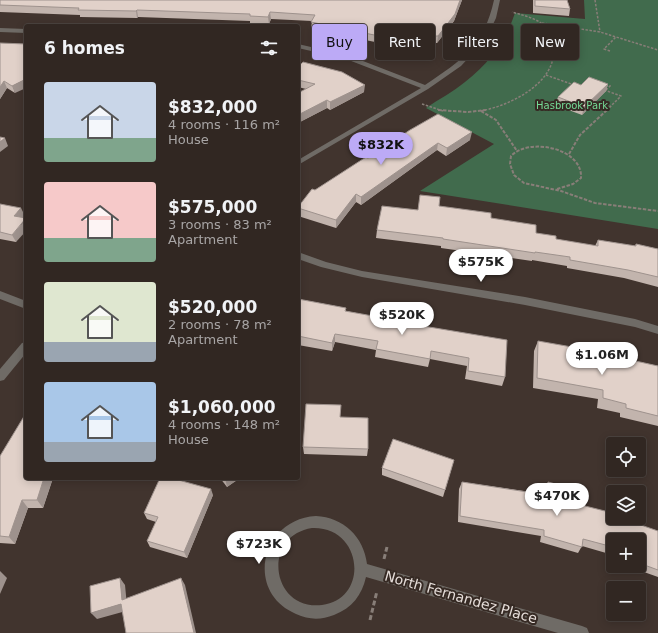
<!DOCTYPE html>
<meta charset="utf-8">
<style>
body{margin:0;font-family:"DejaVu Sans",sans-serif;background:#392f2a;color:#f1f3f6;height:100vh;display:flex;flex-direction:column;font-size:15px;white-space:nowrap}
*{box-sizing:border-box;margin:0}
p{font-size:13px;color:#a8a5a5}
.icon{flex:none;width:22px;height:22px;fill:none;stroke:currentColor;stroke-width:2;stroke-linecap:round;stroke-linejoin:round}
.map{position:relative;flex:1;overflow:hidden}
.sheet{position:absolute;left:24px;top:24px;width:276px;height:456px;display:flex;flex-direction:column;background:#312722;border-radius:4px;box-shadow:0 2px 10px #0003,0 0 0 1px #4c4440}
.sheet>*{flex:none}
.hud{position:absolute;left:312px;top:24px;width:286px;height:36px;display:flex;gap:8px}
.controls{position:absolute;left:606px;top:437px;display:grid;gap:8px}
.controls a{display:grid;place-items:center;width:40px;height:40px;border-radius:4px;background:#312722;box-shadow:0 2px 10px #0003,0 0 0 1px #4c4440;font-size:20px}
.price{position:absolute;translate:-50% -34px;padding:0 9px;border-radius:14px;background:#fff;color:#222;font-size:13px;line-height:26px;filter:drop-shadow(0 1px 2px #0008)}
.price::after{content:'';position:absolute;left:50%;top:24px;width:12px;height:9px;margin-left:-6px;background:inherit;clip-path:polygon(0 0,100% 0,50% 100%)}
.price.current{background:#bcaaf6;color:#111}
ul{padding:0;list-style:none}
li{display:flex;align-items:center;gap:12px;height:100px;padding:0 20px}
li span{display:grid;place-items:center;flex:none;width:112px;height:80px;border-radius:4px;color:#555}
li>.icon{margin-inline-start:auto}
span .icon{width:48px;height:48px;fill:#fffc;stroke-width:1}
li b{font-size:17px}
h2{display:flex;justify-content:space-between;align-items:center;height:48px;padding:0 20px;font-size:17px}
.pill{padding:0 14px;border-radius:4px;background:#312722;box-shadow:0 2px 10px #0003,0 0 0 1px #4c4440;font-size:14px;line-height:36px}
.pill.current{background:#bcaaf6;color:#111}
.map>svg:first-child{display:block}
</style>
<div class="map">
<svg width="658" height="633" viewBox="0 0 658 633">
<rect width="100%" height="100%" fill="#41342e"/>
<path fill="#416b4d" d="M584,0H658V229L420,191L494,144L426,108C439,99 453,92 465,82C489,64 506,40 515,13L585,19Z"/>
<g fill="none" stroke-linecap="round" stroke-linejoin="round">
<g stroke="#887e78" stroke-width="1.5" stroke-dasharray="2.5 1.5" stroke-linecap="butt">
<path d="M595,0L600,32"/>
<path d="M542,23L600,32L658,50"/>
<path d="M610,51L604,49L616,37"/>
<path d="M546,75L574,85"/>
<path d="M604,90L621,96L606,111"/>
<path d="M606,90L611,85"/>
<path d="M422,104L443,111"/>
<path d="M481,111C512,105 560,81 553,44C552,35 548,28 541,23C532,17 522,15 512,12"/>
</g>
<g stroke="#887e78" stroke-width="2" stroke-dasharray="3.5 1.5" stroke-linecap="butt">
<path d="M438,110L468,112L486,110"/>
<path d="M481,111L496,120L517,151"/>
<path d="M569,154L580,135L607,110"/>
<path d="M557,189L573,184L581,178C583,148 529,137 511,156L510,164L514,175L524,183L561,191L595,203L658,211"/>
</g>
<g stroke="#887e78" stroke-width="3" stroke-dasharray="5 2.5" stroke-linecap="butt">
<path d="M384,559L387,547"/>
<path d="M370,620L377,591"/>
</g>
<g fill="#6f6b66" fill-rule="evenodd">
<path d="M494,0H500L496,18L486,39L461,66L428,89L298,165V160L421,88L346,59L298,48V44L350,56L425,85C462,60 484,46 494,0Z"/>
<path d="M0,28L26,29V33L0,32Z"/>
<path d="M298,252L326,262L362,271L525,297L635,319L658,326V334L635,327L525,305L362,277L321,267L298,259Z"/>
<path d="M0,291L26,301V309L0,299Z"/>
<path d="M26,342V353L4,380L0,381V369L22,343Z"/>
<path d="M316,516C343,517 364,537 367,564L582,626L587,628L589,633H558L366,577C362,595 352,608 334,615C321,620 309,620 296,614C244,592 261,519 316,516ZM312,528C363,526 370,599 322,605C271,611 261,536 312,528Z"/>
</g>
</g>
<g fill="#c2b4ad">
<path d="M0,0H462L454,21L437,43H434L419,58L380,47V43L311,29L312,21L271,19L269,24L250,23V21L138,17L137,18L80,17V15L0,12Z"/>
<path d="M533,0H567L570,9L569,16L533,13Z"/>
<path d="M0,43L15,93L7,88L0,99Z"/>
<path d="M298,67L364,92L330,110L327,108L298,123V93L306,89L298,87Z"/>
<path d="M608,84L606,91L582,115L555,105L558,97L581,85Z"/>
<path d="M410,130L470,140L446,156L437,150L361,205L356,202L336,228L298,216V207L315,190L368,158Z"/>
<path d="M0,204L25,216L23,218L16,242L0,239Z"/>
<path d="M439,206L491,218L536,233L556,239L595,246L598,240L635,246L636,244L658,249V287L624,278L567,268V266L532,260V261L441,248V246L376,238L377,230L418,210Z"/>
<path d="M298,299L346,308V311L412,324L505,377L502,386L465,379L467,366L430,359L428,367L375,357L376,350L335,342L332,351L298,345Z"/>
<path d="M538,341L630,363L631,360L658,366V426L620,417V413L597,408L598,399L533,388L534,351Z"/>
<path d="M340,417L368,449L367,456L304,454L303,447Z"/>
<path d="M0,456L26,478H53L43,508H28L15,544L0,543Z"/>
<path d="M454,460L443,497L382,475V468Z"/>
<path d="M147,478H157L155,480Z"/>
<path d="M220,478H240L227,487Z"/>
<path d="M462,482L544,494L545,489L548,482L585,506L613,518L658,531V577L627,566H639V540H613V555L582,546L578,553L540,542L541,536L458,522L459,489Z"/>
<path d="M213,495L187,558L150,547L147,541L156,522L147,519L144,513Z"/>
</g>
<g fill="#9e928d">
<path d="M460,0H462L454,21L437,43L438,36Z"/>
<path d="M137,10L138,17L137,18L136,11Z"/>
<path d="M270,12L271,19L269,24L268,17Z"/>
<path d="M435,36L434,43L419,58L420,51Z"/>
<path d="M26,79V88L15,93L12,86Z"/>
<path d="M4,81L7,88L0,99V87Z"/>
<path d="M608,84L606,91L582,115L584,107Z"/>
<path d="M365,85L364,92L330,110V102Z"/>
<path d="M327,100V108L298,123V115Z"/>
<path d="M472,132L470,140L446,156L447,148Z"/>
<path d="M5,138L8,146L0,152V142Z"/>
<path d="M438,143L437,150L361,205V197Z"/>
<path d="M356,194V202L336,228V220Z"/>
<path d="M21,208L25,216L18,223L14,216Z"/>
<path d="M26,219V231L16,242L12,235Z"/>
<path d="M335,334V342L332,351V343Z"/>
<path d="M44,478H53L43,508L37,500Z"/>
<path d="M225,478H240L227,487Z"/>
<path d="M211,489L213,495L187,558L184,552Z"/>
<path d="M22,500L28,508L15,544L9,537Z"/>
<path d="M0,571L7,578L0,594Z"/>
<path d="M120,578L125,585L127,606L122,600Z"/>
<path d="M181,578L185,585L196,633H194Z"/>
<path d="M121,604L126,611L97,619L91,613Z"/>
</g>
<g fill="#e1d1c9" stroke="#9e928d">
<path d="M0,0H460L455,14L438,36H435L420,51L380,40L384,37L311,22L315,15L270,12L268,17L250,16V14L137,10L136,11L78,10L79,8L0,5Z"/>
<path d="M535,0H567L570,9L535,6Z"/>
<path d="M0,43L26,44V79L12,86L4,81L0,87Z"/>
<path d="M303,62L342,72L365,85L330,102L327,100L298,115V93L315,84L298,80V67Z"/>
<path d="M589,77L608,84L584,107L558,97L574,82L581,85Z"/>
<path d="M438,114L472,132L447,148L438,143L361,197L356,194L336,220L298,208V207L312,189L315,190L366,157L368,158L410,130Z"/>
<path d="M0,137L5,138L0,142Z"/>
<path d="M420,195L440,197L439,206L491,213V218L536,225V233L556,236V239L598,246V240L636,246V244L658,249V277L628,270L570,260V257L535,252V253L443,239V238L377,230L382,206L418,210Z"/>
<path d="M0,204L21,208L14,216L26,218L12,235L0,232Z"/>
<path d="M298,299L346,308L345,311L384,318L385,313L412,318L411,324L507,340L505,377L468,371L469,358L431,351L430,359L376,349L378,341L335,334L332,343L298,336Z"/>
<path d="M538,341L589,350V354L631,364V360L658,366V416L626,408V404L603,398V390L537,378Z"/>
<path d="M306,404L341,405L340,417L368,418V449L303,447Z"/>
<path d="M26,413V478H44L37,500H22L9,537L0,536V456Z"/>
<path d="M393,439L454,460L445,490L382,468Z"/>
<path d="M160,478H171L211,489L184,552L147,541L158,517L144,513Z"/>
<path d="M462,482L547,495L548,482L586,492L585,506L613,513V518H621L658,531V570L639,563V540H613V547L583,539L582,547L544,536V530L460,516Z"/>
<path d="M120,578L122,600L181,578L194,633H126L121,604L91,613L90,586Z"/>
</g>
<g text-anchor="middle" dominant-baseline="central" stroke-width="4" stroke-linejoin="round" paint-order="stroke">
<g font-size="10" fill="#75dc97" stroke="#362a24">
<text x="572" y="105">Hasbrook Park</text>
</g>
<g font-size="14" fill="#e5ddd9" stroke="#362a24">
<text transform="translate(461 597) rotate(16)">North Fernandez Place</text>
</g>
</g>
</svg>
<div class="controls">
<a><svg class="icon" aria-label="locate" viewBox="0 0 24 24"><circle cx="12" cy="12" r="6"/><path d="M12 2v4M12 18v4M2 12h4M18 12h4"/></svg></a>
<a><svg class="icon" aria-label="layers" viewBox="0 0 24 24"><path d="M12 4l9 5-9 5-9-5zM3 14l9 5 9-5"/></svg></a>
<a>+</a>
<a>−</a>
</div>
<b class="price current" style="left:381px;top:166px">$832K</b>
<b class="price" style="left:481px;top:283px">$575K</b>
<b class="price" style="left:402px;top:336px">$520K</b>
<b class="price" style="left:602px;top:376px">$1.06M</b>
<b class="price" style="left:557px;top:517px">$470K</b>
<b class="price" style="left:259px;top:565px">$723K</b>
<div class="hud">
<a class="pill current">Buy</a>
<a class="pill">Rent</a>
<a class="pill">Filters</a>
<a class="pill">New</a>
</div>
<section class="sheet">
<h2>6 homes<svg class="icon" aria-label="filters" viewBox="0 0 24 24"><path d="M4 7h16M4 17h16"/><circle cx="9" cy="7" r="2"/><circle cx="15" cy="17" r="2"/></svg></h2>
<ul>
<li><span style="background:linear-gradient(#c9d6e8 70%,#7fa58c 0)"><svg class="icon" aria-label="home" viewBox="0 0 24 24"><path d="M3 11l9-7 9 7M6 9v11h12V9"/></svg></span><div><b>$832,000</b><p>4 rooms · 116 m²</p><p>House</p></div></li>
<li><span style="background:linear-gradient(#f6c9c9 70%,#7fa58c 0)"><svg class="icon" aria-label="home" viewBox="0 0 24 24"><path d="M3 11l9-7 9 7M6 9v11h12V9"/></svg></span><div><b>$575,000</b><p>3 rooms · 83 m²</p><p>Apartment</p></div></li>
<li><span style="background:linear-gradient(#dfe7d0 75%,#9aa5b1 0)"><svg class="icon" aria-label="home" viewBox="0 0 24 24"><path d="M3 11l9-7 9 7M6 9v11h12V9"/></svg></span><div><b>$520,000</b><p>2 rooms · 78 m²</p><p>Apartment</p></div></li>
<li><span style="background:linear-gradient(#a9c7e8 75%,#9aa5b1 0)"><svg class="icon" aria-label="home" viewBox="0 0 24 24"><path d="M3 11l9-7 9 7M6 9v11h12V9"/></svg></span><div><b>$1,060,000</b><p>4 rooms · 148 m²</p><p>House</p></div></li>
</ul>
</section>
</div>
